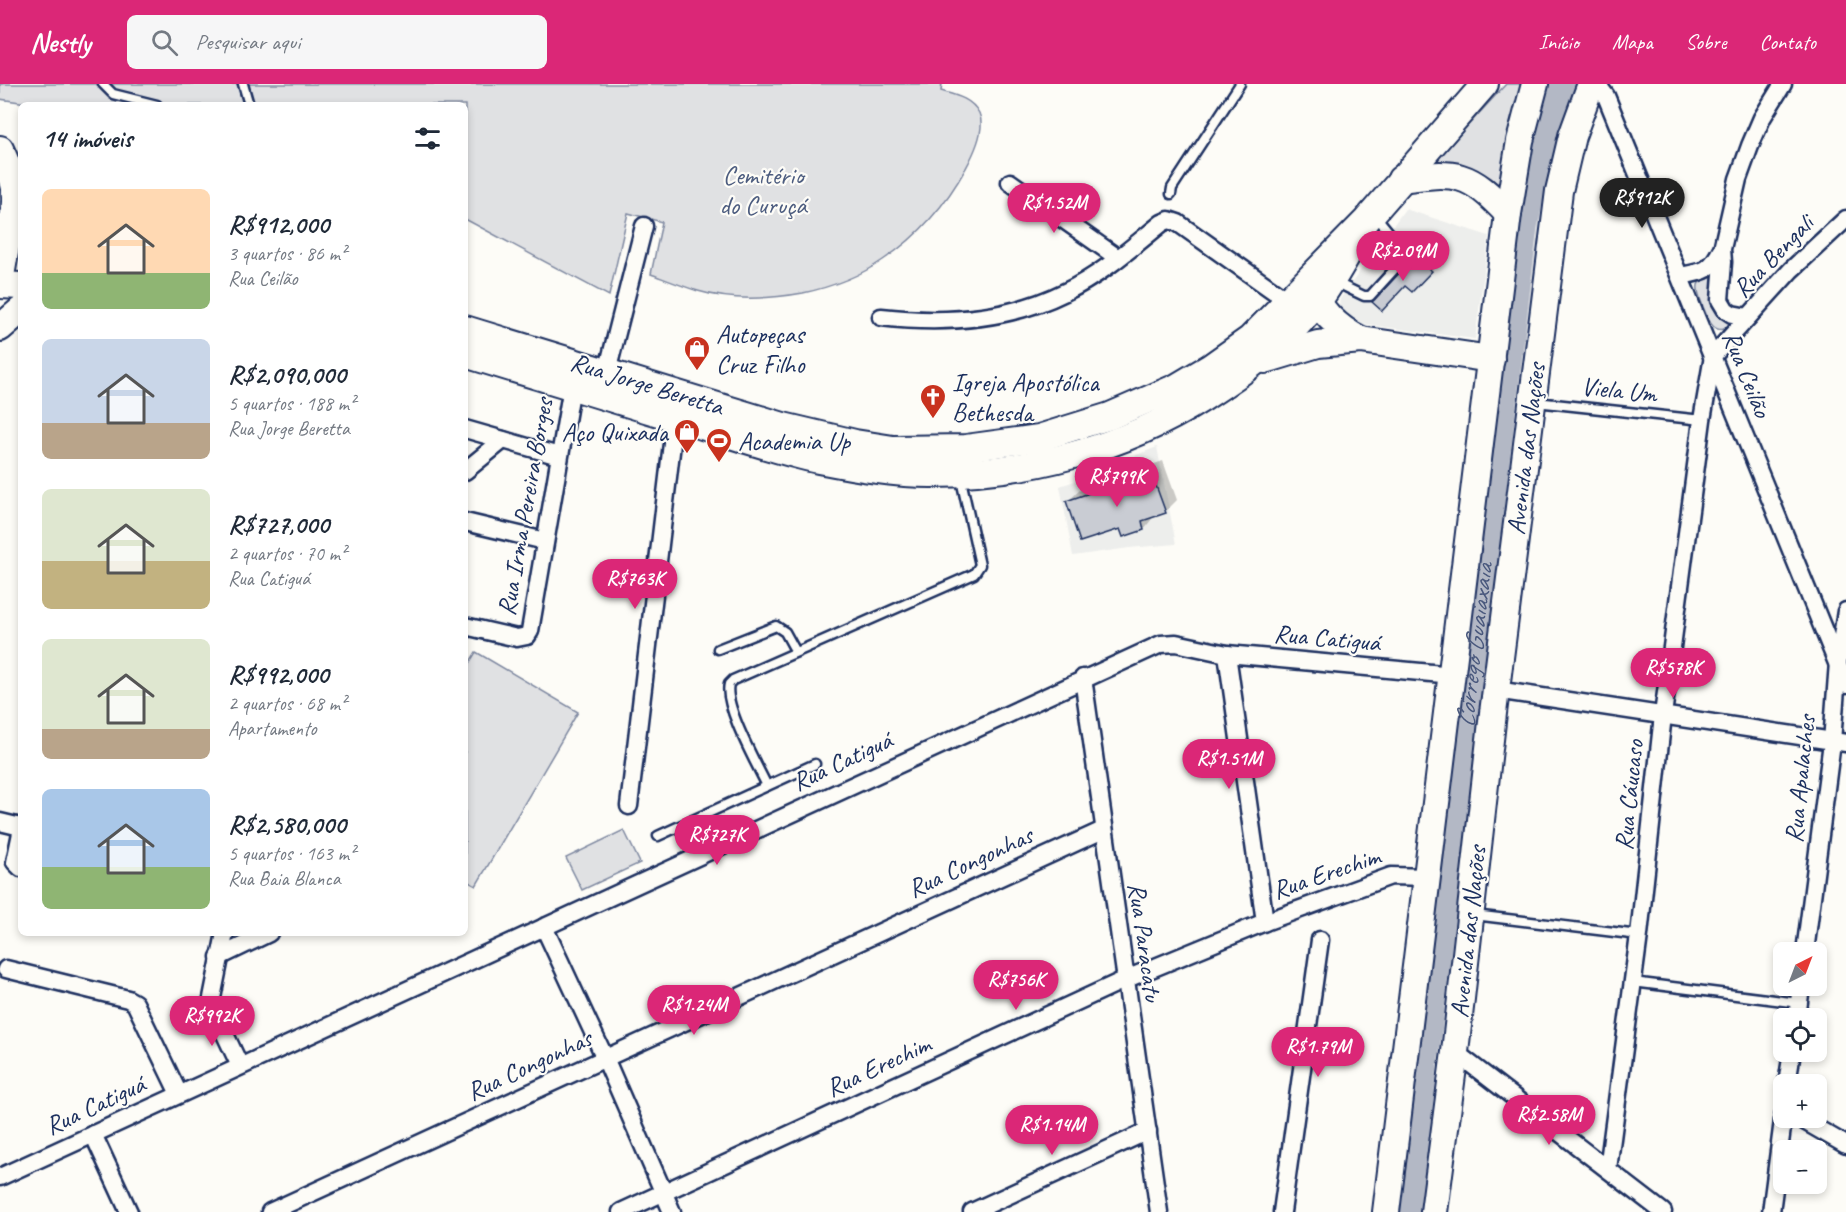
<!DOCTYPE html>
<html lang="pt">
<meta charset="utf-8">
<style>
body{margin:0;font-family:Caveat,sans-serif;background:#f6f6f7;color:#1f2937;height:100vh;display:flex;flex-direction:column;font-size:22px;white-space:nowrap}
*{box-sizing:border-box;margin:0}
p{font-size:20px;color:#747a83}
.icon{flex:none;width:33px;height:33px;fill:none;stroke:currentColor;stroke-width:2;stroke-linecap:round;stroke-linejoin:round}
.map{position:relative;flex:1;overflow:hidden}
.side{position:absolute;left:18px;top:18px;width:450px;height:834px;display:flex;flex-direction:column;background:#fff;border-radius:9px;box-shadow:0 3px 9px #0003}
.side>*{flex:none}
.needle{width:39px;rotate:42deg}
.tools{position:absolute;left:1773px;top:858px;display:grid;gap:12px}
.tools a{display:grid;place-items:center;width:54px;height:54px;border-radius:9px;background:#fff;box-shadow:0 3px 9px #0003;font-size:30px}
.price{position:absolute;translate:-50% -51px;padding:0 14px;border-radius:21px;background:#db2777;color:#fff;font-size:20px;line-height:39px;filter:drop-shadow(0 2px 3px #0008)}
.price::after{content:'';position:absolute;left:50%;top:36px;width:18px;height:14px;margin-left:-9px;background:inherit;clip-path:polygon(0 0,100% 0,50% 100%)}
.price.selected{background:#222;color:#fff}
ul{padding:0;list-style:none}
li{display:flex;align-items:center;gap:18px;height:150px;padding:0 24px}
li span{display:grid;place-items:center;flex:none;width:168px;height:120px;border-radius:9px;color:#555}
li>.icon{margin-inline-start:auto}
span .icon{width:72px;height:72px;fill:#fffc;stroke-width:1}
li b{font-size:26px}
h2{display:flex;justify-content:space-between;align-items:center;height:72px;padding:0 24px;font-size:26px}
header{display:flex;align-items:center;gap:36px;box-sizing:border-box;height:84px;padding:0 30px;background:#db2777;color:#fff}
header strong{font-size:28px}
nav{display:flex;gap:33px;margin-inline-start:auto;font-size:21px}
.search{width:420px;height:54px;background:#f6f6f7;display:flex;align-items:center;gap:15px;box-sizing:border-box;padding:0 21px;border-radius:9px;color:#747a83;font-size:22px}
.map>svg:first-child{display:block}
</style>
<header>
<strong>Nestly</strong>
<div class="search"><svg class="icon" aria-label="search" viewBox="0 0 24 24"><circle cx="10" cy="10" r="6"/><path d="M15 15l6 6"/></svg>Pesquisar aqui</div>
<nav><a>Início</a><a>Mapa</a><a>Sobre</a><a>Contato</a></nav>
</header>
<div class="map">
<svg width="1846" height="1128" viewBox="0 0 1846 1128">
<rect width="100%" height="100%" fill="#fdfcf7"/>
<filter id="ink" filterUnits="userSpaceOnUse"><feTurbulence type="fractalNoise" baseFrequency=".0167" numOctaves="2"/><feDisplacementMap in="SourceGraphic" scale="12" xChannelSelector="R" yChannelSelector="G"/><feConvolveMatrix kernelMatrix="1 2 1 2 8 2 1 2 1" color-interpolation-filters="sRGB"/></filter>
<g filter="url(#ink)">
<g fill="#edeeec">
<path d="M1405,125L1489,152L1475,255L1362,240L1353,237L1342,229L1339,222L1340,215Z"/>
<path d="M1157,363L1176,460L1129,464L1073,472L1060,402L1117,383L1121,377Z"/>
</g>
<g fill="#e0e1e3" stroke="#7e88a0" stroke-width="1.5">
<path d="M0,0H942L941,7C955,11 971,14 979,29C991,55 948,115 931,134C917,150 901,164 883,176C860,192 831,203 803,209C770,215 731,217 698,207C682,202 667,196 651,190L662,138L628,129L609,212L465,135V21H40L0,15Z"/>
<path d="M1506,0H1524L1515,25L1498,105L1429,84Z"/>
<path d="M1565,10L1570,18L1559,52L1547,107L1484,625L1472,623L1530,143L1547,63Z"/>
<path d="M1713,190L1733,235L1731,243C1725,246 1718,247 1713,242C1708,237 1696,208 1698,201C1700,195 1707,193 1713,190Z"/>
<path d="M476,568L578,628L476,802L465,796V586Z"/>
<path d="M1471,630L1483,632L1423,1124H1417L1419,1068Z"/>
<path d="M624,746L640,779L582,806L566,774Z"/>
</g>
<g fill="#0003">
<path d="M1414,171L1433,184L1412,206L1407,183Z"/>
<path d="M1163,377L1177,416L1165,428L1155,431L1144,445L1121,443L1068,417L1080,406Z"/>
</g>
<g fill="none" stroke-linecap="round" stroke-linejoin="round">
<path stroke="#b3b8c5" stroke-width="27" id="s1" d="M1410,1126L1415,1057L1524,142L1541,61L1562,1"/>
</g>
<g fill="#c9ccd3" stroke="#1b2f5e" stroke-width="1.5">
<path d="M1410,172L1432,187L1412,208L1405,202L1382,227L1372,218L1406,182Z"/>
<path d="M1151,388L1166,429L1142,437L1144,446L1123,453L1120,445L1080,458L1066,417Z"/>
</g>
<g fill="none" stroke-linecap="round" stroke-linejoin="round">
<defs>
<g id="lane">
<path d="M103,0L113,10L157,21"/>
<path d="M243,0L249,21"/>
<path d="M1171,110L1172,104L1240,0"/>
<path d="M1333,197L1364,212H1370L1401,178L1403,169L1402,164L1375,131"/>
<path d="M1536,318L1702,336"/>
<path d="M718,565L776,542L785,548L796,568"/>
<path d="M767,702C757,681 723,621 729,600L733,596L974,490L980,481L960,391"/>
<path d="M658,752L815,680"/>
<path d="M1474,831L1639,851"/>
<path d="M1633,898L1799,919"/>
</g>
<g id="street">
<path d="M1597,0L1606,12L1846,601"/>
<path d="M1010,98L1118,174"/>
<path d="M1680,192C1703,188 1710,188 1721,166"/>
<path d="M881,233C942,240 1009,236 1065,208C1101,191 1131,164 1162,139L1169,136L1178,139L1288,217"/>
<path d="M1748,233L1732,230L1726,226L1720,216L1723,178L1722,165L1738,95L1750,62L1762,34L1783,0"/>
<path d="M607,288L644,142"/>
<path d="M465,345L559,372"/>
<path d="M465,387L503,356"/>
<path d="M465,438L545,457"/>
<path d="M465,542L517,554L527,552L530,547L572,302"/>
<path d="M1227,570L1265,838"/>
<path d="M1083,594L1159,1128"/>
<path d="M1496,606L1846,659"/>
<path d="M629,722L675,334"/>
<path d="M0,738L21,743"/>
<path d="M21,749L15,778L21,784"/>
<path d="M544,843L605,974L672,1128"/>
<path d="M225,849L212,914L215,929L240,982"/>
<path d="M1805,868L1832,658L1838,578L1846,527"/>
<path d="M219,873L269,849"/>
<path d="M6,885L128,915L135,919L179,1010"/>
<path d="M1797,934L1801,902"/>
<path d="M1455,968L1663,1128"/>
<path d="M1787,1000L1792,968"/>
<path d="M1799,1034L1846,1061"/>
<path d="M93,1050L129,1128"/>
<path d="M1608,1085L1639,851L1663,631L1702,336L1713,272L1791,186L1846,135"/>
<path d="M0,1093L1161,560L1176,559L1227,570L1453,591"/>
<path d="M270,1128L1103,746"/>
<path d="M621,1128L1124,896L1265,838L1391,792L1427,793"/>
<path d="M972,1128L1148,1047"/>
<path d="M1282,1128L1320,856"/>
<path d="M1771,1128L1784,1029"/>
</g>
<g id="primary">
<path d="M0,65C16,99 24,125 0,157"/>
<path d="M1401,95C1456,87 1469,88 1508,130"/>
<path d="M0,198L9,145"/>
<path d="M0,201L21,202"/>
<path d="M1317,201C1311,224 1343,247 1361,256"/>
<path d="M0,244L21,226"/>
<path d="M465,245L783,342L855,359L893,365L966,364L1039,354L1110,332L1177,303L1209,284L1250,255L1366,137L1485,0"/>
<path d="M465,270C537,292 610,314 682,336C727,349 773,366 819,376C855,383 894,390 931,390C1026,390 1123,365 1203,314C1245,287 1288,256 1319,216C1331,200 1340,183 1350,166"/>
<path d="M1265,276L1318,260L1361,256L1491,275"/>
<path d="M1386,1128L1508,130L1520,57L1535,0"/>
<path d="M1434,1128L1455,968L1493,629L1559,107L1572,52L1591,0"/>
</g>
</defs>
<use href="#lane" stroke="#1b2f5e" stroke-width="13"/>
<use href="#street" stroke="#1b2f5e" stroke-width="21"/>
<use href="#primary" stroke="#1b2f5e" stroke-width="30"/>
<use href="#lane" stroke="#fdfcf7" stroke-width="8"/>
<use href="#street" stroke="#fdfcf7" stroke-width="16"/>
<use href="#primary" stroke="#fdfcf7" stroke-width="26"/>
</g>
</g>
<defs>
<symbol id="shop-pin" viewBox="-11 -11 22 30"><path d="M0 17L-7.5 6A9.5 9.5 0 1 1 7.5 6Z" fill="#c8321e" stroke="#fdfcf7"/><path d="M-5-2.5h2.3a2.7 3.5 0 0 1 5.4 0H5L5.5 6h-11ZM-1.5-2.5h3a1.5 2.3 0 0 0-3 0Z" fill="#fff"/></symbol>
<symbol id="church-pin" viewBox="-11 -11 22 30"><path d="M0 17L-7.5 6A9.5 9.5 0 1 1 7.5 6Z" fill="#c8321e" stroke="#fdfcf7"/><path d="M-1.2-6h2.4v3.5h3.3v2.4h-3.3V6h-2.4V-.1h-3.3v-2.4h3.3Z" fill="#fff"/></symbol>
<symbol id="stadium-pin" viewBox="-11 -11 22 30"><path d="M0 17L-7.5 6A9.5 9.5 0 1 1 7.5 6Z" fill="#c8321e" stroke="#fdfcf7"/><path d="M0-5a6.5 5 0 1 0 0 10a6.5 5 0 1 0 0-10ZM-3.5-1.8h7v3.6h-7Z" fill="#fff"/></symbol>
</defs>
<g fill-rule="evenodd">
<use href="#shop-pin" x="682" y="250" width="30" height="40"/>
<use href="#church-pin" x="918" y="298" width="30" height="40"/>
<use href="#shop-pin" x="672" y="333" width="30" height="40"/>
<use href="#stadium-pin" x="704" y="342" width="30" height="40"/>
</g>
<g text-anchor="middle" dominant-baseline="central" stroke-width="4.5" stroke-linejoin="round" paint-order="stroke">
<g font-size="26" fill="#4c5c7f" stroke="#fdfcf7">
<text x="763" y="91">Cemitério<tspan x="763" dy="30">do Curuçá</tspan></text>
</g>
<g font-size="26" fill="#1b2f5e" stroke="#fdfcf7">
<text transform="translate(1773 172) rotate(-46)">Rua Bengali</text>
<text transform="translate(1747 290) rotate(68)">Rua Ceilão</text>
<text transform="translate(647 300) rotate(17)">Rua Jorge Beretta</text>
<text transform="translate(1619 306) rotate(6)">Viela Um</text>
<text transform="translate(1526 365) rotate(-83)">Avenida das Nações</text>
<text transform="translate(525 423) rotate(-80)">Rua Irma Pereira Borges</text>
<text transform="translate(1327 554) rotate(5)">Rua Catiguá</text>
<text transform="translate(842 677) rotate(-25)">Rua Catiguá</text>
<text transform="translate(1800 695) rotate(-84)">Rua Apalaches</text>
<text transform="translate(1629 711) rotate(-84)">Rua Cáucaso</text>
<text transform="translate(970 778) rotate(-25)">Rua Congonhas</text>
<text transform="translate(1326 789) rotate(-19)">Rua Erechim</text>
<text transform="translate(1468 848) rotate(-84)">Avenida das Nações</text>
<text transform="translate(1145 858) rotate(82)">Rua Paracatu</text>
<text transform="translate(529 981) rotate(-25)">Rua Congonhas</text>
<text transform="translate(878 982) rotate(-25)">Rua Erechim</text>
<text transform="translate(95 1021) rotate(-25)">Rua Catiguá</text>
</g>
<g font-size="26" fill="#1b2f5e" stroke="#fdfcf7" text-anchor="start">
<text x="716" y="250">Autopeças<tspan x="716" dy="30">Cruz Filho</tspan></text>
<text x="952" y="298">Igreja Apostólica<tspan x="952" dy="30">Bethesda</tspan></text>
<text x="668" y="348" text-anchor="end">Aço Quixada</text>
<text x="738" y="357">Academia Up</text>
</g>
<g font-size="27" font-style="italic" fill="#49587d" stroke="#fdfcf7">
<text stroke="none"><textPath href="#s1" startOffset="568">Córrego Guaiaxaia</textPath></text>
</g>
</g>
</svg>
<div class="tools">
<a><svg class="needle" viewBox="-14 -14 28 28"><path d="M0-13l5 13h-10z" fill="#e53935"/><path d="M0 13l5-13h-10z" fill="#747a83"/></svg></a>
<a><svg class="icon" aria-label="locate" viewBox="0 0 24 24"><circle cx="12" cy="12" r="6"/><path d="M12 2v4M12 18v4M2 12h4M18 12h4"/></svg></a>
<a>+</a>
<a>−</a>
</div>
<b class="price selected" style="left:1642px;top:145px">R$912K</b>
<b class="price" style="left:1054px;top:150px">R$1.52M</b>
<b class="price" style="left:1403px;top:198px">R$2.09M</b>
<b class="price" style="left:1117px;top:424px">R$799K</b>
<b class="price" style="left:635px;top:526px">R$763K</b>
<b class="price" style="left:1673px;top:615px">R$578K</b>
<b class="price" style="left:1229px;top:706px">R$1.51M</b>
<b class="price" style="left:717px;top:782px">R$727K</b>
<b class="price" style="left:1016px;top:927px">R$756K</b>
<b class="price" style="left:694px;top:952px">R$1.24M</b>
<b class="price" style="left:212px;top:963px">R$992K</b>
<b class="price" style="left:1318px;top:994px">R$1.79M</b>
<b class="price" style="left:1549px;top:1062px">R$2.58M</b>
<b class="price" style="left:1052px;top:1072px">R$1.14M</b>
<section class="side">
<h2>14 imóveis<svg class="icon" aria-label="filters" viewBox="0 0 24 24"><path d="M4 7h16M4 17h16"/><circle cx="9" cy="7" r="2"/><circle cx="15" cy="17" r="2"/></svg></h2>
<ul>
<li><span style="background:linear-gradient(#ffd9b3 70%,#8fb573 0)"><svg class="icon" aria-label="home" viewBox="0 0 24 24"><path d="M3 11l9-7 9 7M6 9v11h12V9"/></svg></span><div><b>R$912,000</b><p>3 quartos · 86 m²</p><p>Rua Ceilão</p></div></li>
<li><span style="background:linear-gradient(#c9d6e8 70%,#b9a48a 0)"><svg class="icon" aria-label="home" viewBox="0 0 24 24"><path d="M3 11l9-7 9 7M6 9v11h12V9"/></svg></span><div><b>R$2,090,000</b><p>5 quartos · 188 m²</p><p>Rua Jorge Beretta</p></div></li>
<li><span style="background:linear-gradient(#dfe7d0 60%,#c2b280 0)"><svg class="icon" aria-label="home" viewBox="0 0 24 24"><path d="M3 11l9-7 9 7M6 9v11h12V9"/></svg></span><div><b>R$727,000</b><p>2 quartos · 70 m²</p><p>Rua Catiguá</p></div></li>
<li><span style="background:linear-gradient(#dfe7d0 75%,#b9a48a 0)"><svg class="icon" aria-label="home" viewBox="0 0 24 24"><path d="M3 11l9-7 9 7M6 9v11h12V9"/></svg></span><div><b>R$992,000</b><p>2 quartos · 68 m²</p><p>Apartamento</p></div></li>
<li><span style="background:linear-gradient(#a9c7e8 65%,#8fb573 0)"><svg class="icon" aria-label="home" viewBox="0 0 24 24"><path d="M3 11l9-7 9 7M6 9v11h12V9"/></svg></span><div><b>R$2,580,000</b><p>5 quartos · 163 m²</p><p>Rua Baia Blanca</p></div></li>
</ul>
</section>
</div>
